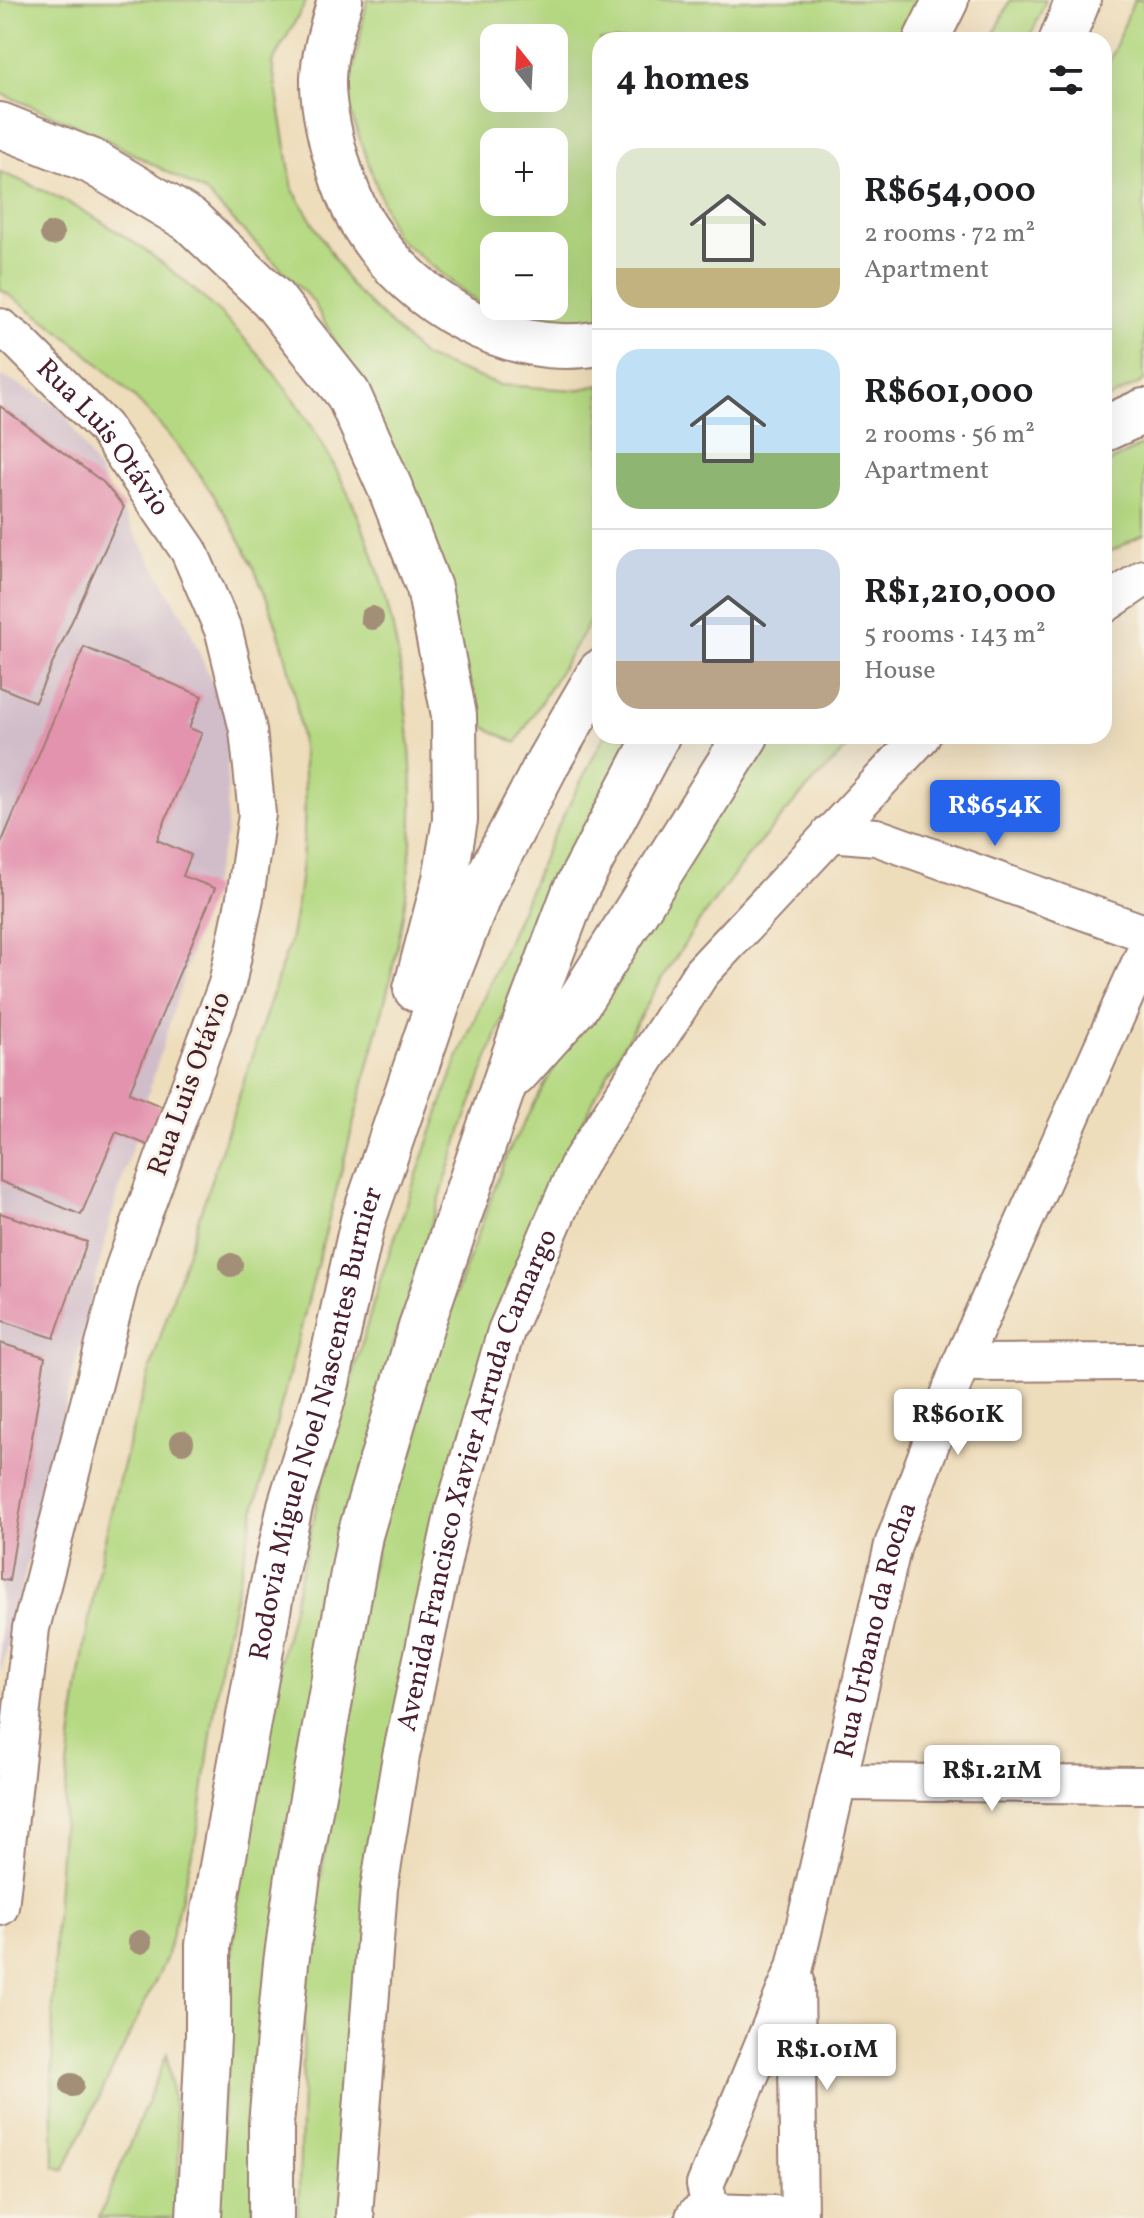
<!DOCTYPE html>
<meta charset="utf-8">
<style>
body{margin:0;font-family:Vollkorn,serif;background:#f2f2f2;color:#202124;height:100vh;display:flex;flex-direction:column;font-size:30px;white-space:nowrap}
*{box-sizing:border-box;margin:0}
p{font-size:26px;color:#757577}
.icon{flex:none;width:44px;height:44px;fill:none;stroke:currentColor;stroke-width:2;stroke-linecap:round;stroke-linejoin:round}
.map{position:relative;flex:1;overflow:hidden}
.panel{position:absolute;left:592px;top:32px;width:520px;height:712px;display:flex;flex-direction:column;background:#fff;border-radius:24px;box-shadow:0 8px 32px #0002}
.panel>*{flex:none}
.needle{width:52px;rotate:342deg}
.buttons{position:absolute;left:480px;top:24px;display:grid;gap:16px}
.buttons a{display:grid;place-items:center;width:88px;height:88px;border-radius:16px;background:#fff;box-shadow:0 8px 32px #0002;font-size:40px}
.price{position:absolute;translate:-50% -68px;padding:0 18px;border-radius:8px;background:#fff;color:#222;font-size:26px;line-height:52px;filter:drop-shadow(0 2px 4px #0008)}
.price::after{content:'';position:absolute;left:50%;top:48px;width:24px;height:18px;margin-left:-12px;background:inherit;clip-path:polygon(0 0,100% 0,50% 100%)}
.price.current{background:#2563eb;color:#fff}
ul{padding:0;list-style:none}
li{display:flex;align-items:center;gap:24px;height:200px;padding:0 24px}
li+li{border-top:2px solid #e0e0e0}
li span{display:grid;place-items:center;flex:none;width:224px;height:160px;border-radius:24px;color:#555}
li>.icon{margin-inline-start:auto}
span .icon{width:96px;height:96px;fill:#fffc;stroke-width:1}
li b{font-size:34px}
h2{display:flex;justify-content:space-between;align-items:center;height:96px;padding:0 24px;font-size:34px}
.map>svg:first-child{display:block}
</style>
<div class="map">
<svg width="1144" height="2218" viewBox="0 0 1144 2218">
<rect width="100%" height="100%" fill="#f7f3e8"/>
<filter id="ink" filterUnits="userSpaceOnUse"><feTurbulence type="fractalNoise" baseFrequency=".0125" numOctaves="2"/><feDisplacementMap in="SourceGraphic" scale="16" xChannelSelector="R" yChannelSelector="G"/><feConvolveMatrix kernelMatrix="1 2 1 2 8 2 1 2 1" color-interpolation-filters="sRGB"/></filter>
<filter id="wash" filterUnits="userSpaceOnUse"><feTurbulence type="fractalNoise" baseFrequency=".006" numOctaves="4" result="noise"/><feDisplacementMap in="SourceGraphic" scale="32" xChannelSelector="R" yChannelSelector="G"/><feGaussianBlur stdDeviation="1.8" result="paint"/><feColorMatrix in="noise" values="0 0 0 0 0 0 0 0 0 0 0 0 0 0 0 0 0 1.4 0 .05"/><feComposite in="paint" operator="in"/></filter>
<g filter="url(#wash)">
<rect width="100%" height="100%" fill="#edb"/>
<path fill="#d1bdc9" d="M0,375L61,407L187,623L228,721L227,833L111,1217L0,1676Z"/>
<g fill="#b5d982" stroke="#807c56" stroke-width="2" fill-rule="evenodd">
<path d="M0,0H307L272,63L293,190L351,286L424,357L499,385L576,390L600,385V605L516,743L481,725L419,497L313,301L205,192L94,133L0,93Z"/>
<path d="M367,0H923L903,40H600V323L585,327L480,305L394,235L347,103ZM494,38H554V98H494ZM494,142H554V202H494ZM494,246H554V306H494Z"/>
<path d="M1010,0H1046L1029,40H992Z"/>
<path d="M1134,0H1144V381L1104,401V75Z"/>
<path d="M0,172C146,228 273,340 342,481C379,554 399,638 407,719C413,769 414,820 409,870C405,910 397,950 388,989L255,1507L222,1656L198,1828L166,1959L64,2170L54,2166C47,1948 61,1733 109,1520C133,1419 165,1321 197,1223C228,1129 259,1035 290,941C347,663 233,441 0,289Z"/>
<path d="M1144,444V534L1104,555V465Z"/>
<path d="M604,736H633L548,897L463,1125L393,1346L252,2218H219L220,2153L236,1891L269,1710L321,1486L379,1283L456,1063L549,844Z"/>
<path d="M775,736H859L800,796L748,856L700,920L657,987L601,1085L551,1187L447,1476L347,2218H298L305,1993L344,1712L361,1607L412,1415L507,1154L551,1073L599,993L730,794Z"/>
<path d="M167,2054L179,2145L177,2218H99Z"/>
</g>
<g id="blocks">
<g fill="#e393ae">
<path d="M0,406L103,482L124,507L35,702L0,687Z"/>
<path d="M84,647L202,696L189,728L202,733L157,840L191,855L183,876L215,888L129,1093L168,1109L152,1147L116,1132L81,1215L0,1181V846Z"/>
<path d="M0,1213L87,1242L54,1338L0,1320Z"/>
<path d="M0,1343L45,1357L9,1581L0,1579Z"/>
</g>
</g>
</g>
<g filter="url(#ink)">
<use href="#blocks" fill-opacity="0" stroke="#9c7e73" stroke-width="2"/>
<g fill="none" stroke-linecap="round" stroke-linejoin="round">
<defs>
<g id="street">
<path id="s1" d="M0,327L17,340L104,427L189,551L224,632L248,730L257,814L245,898L227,984L124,1267L31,1628L0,1907"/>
<path d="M1104,605L1144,578"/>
<path d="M830,833L876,837L1144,933"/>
<path d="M961,1363L1144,1362"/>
<path d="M840,1782L1144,1785"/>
<path d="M796,1981L799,2218"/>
<path id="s2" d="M712,2216L705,2185L795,1967L893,1545L961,1363L1144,954"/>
<path id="s3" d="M356,2218L354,2215L379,1888L401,1756L454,1510L506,1331L578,1165L701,973L922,736"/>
</g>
<path id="secondary" d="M698,2218L712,2216L774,2218"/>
<g id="highway">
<path d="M340,0C333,25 324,52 323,78C322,119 343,195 366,229C414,304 510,360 600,343"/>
<path d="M926,40L946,0"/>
<path d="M1062,40L1078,0"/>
<path d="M0,125L91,161L190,220L272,298L348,394L390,488L429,588L454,715L455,820L445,879L416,989"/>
<path d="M1104,429L1144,411"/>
<path d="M515,1074L577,1005L746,736"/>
<path id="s4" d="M199,2218L208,2037V1945L271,1594L290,1506L325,1392L363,1221L448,974L479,894L549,760L600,672"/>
<path d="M271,2218V2124L286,1963L298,1876L360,1535L422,1324L529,1012L574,893L657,736"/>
</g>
</defs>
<use href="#street" stroke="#9c7e73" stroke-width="40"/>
<use href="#secondary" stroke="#9c7e73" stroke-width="48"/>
<use href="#highway" stroke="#9c7e73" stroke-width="48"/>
<use href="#street" stroke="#fff" stroke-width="36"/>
<use href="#secondary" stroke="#fff" stroke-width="44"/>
<use href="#highway" stroke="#fff" stroke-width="44"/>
</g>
<g fill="#a38e78">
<circle cx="52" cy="234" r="12"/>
<circle cx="372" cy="618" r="12"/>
<circle cx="231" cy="1265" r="12"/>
<circle cx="182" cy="1442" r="12"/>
<circle cx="140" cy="1942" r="12"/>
<circle cx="72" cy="2085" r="12"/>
</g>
</g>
<g text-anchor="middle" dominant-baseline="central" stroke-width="6" stroke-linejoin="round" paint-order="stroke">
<g font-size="28" fill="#4a1f2b" stroke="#f7f3e8">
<text stroke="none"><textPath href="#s1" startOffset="152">Rua Luis Otávio</textPath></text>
<text transform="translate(190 1084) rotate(-70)">Rua Luis Otávio</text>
<text stroke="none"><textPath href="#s4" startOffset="806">Rodovia Miguel Noel Nascentes Burnier</textPath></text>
<text stroke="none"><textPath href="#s3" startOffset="752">Avenida Francisco Xavier Arruda Camargo</textPath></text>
<text stroke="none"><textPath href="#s2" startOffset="614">Rua Urbano da Rocha</textPath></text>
</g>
</g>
</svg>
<div class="buttons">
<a><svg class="needle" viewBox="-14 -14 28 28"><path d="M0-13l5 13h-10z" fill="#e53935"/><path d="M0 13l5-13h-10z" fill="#757577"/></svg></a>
<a>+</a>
<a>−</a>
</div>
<b class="price current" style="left:995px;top:848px">R$654K</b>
<b class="price" style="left:958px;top:1457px">R$601K</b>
<b class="price" style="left:992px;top:1813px">R$1.21M</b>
<b class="price" style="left:827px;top:2092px">R$1.01M</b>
<section class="panel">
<h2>4 homes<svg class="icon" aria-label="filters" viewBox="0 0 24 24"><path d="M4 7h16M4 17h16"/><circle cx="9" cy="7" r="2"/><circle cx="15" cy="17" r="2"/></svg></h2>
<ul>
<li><span style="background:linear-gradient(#dfe7d0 75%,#c2b280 0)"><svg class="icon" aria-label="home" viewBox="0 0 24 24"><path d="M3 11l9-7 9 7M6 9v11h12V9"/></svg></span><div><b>R$654,000</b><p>2 rooms · 72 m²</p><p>Apartment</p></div></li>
<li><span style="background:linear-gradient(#bfe0f5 65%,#8fb573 0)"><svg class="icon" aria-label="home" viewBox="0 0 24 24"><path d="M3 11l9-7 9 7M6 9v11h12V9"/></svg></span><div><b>R$601,000</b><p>2 rooms · 56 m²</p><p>Apartment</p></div></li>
<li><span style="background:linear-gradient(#c9d6e8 70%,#b9a48a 0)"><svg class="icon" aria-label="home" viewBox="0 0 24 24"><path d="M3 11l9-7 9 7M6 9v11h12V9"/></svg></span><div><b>R$1,210,000</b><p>5 rooms · 143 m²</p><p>House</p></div></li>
</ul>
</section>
</div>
